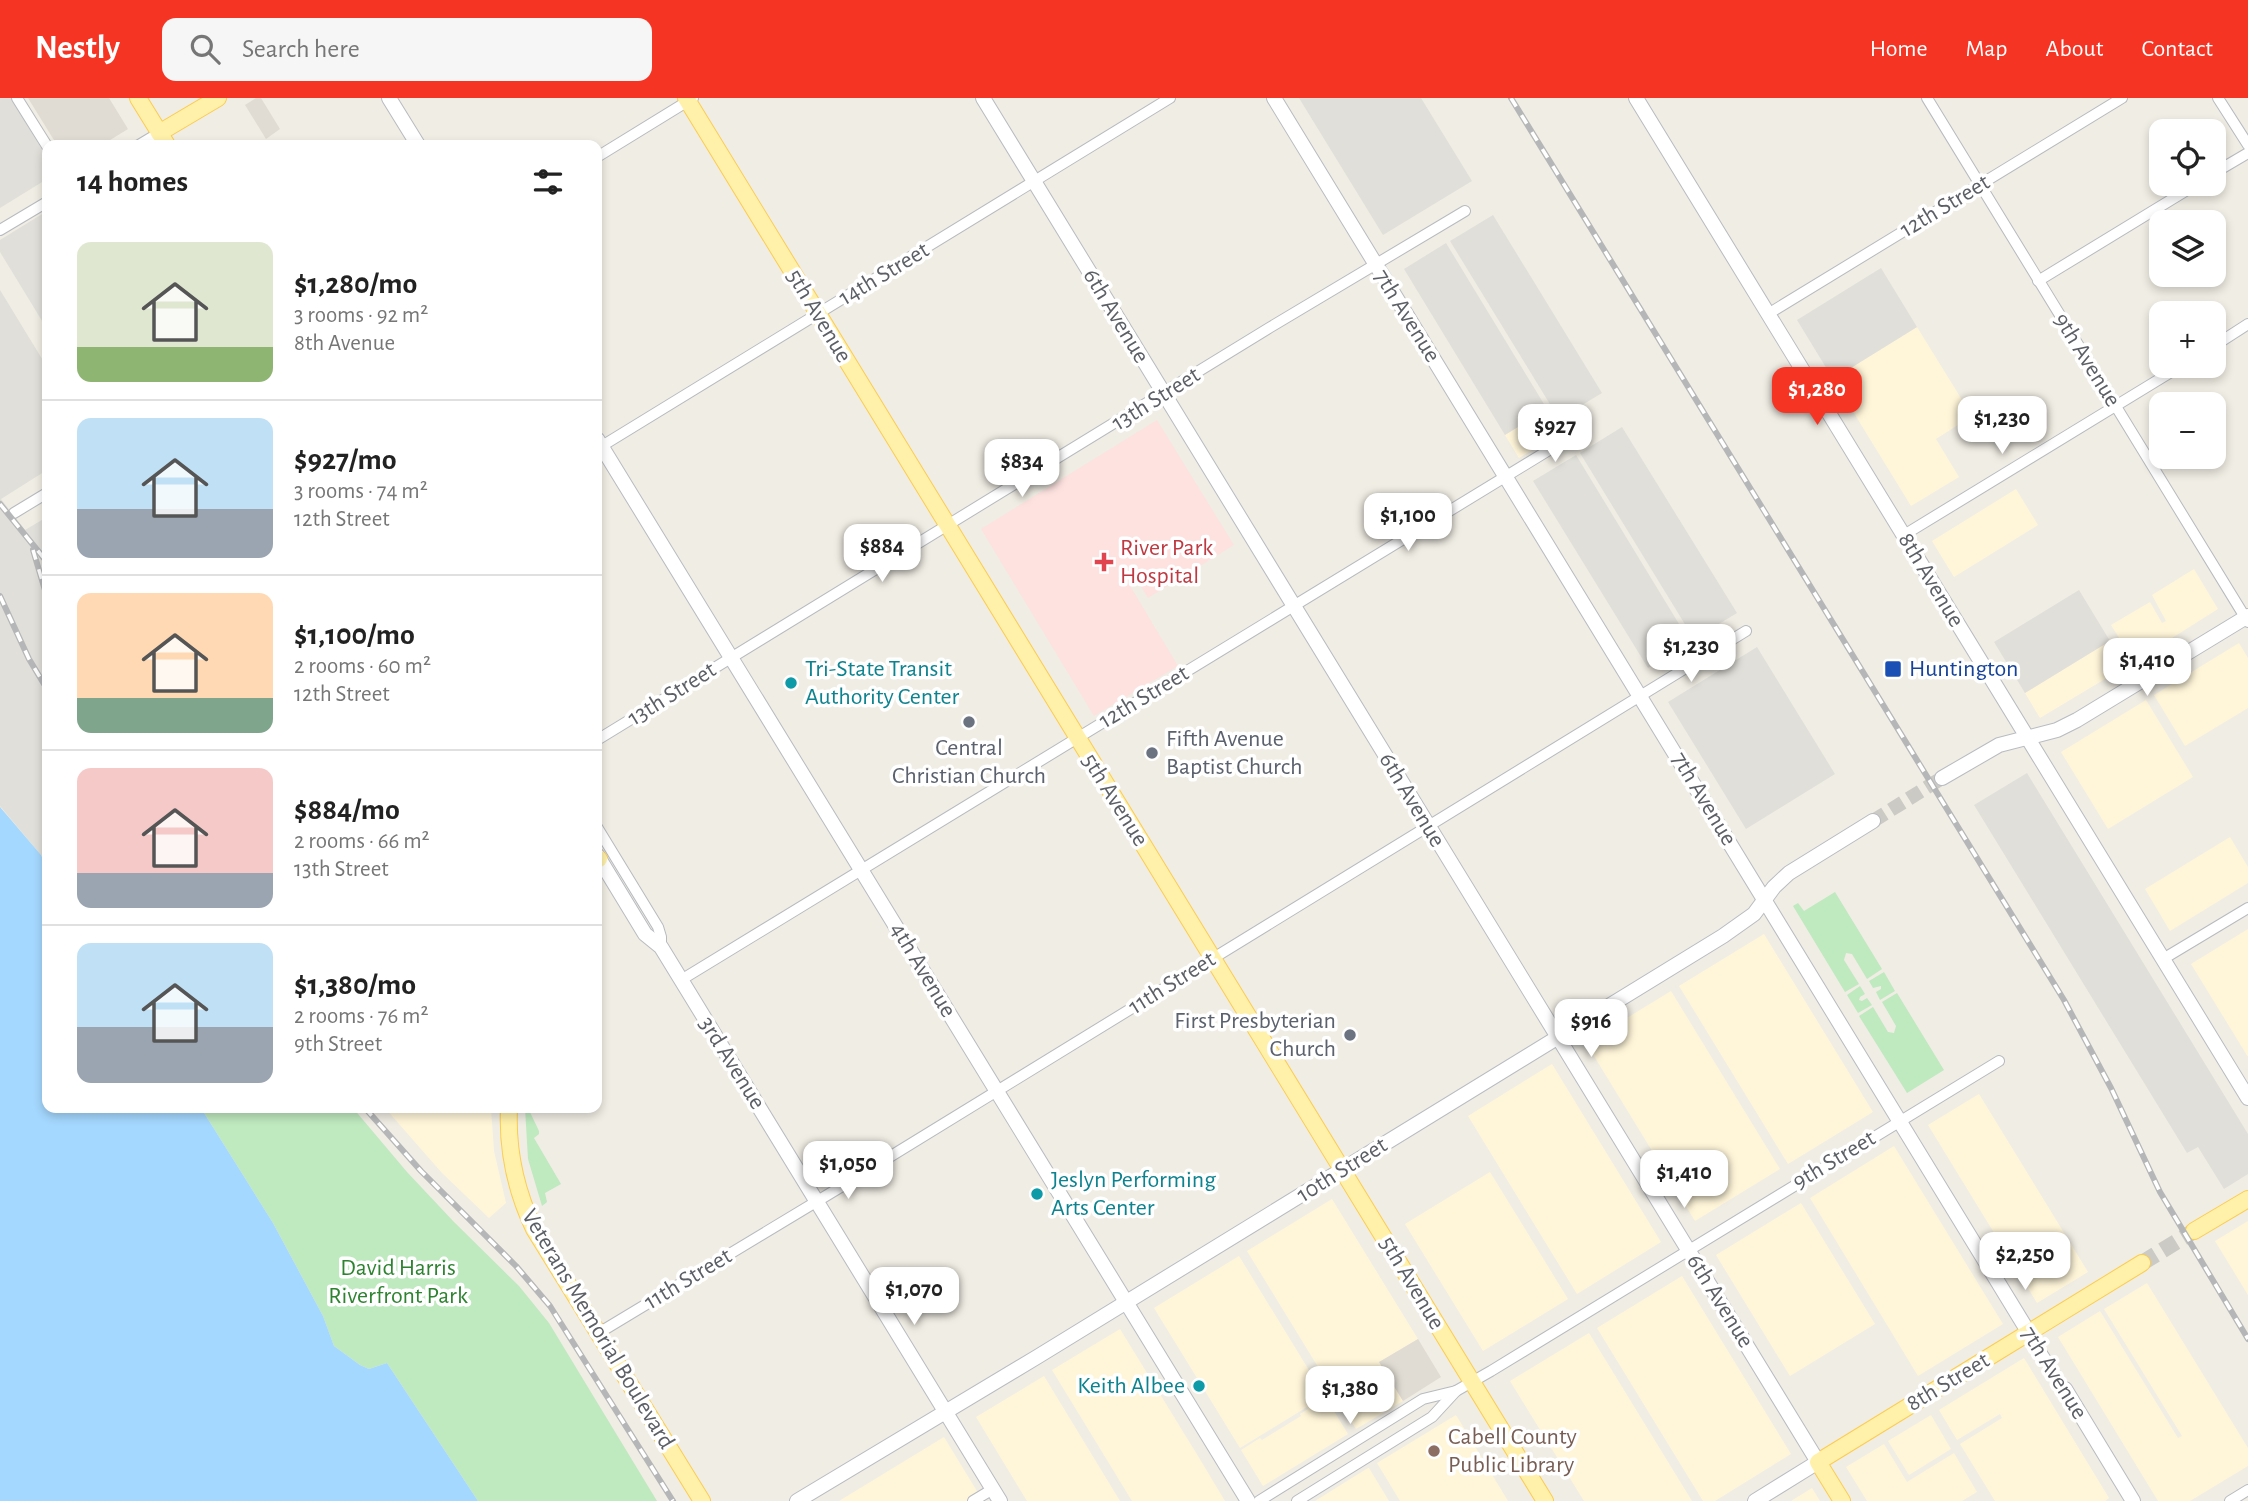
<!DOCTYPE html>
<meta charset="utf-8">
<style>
body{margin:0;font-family:"Alegreya Sans",sans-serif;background:#f6f6f6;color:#222;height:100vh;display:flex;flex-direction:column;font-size:26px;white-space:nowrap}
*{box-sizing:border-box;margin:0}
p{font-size:23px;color:#767676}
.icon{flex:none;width:38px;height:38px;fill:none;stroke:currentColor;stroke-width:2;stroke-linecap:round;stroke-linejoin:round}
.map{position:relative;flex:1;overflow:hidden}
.side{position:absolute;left:42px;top:42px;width:560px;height:973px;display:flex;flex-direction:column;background:#fff;border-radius:14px;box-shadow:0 4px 10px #0003}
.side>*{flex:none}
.fabs{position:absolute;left:2149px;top:21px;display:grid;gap:14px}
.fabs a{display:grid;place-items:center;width:77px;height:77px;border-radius:14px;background:#fff;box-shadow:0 4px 10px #0003;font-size:35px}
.price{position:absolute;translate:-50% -60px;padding:0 16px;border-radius:14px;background:#fff;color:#222;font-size:23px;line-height:46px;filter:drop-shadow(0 2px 4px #0008)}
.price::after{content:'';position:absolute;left:50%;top:42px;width:21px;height:16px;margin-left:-10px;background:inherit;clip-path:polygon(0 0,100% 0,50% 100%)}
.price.selected{background:#f63424;color:#fff}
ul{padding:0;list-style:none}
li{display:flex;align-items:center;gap:21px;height:175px;padding:0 35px}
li+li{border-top:2px solid #e0e0e0}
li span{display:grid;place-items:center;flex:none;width:196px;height:140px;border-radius:14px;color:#555}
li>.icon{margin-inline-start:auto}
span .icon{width:84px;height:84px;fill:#fffc;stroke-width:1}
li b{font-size:30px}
h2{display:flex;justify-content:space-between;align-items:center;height:84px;padding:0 35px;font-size:30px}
header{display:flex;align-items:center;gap:42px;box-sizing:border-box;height:98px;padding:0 35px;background:#f63424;color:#fff}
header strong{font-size:33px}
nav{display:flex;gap:38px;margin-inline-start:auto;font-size:24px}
.search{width:490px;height:63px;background:#f6f6f6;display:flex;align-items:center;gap:18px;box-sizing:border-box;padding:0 24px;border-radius:14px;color:#767676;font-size:26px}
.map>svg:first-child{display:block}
</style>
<header>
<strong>Nestly</strong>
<div class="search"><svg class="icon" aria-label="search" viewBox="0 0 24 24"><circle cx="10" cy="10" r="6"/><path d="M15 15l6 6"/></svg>Search here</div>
<nav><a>Home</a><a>Map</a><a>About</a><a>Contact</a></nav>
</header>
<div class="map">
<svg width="2248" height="1403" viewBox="0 0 2248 1403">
<rect width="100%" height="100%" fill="#f0ede4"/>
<g fill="#fff6da">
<path d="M1917,229L1972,318L1936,341L1959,379L1911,408L1833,281Z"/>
<path d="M1547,311L1562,334L1519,360L1505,337Z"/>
<path d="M2016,391L2038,427L1954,479L1932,443Z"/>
<path d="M2194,471L2218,511L2134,564L2111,527L2150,504L2162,525L2166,523L2152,497Z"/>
<path d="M2110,543L2125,569L2040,620L2025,595Z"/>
<path d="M2239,545L2248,560V610L2185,648L2154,597Z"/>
<path d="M2146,602L2193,679L2108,731L2061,654Z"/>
<path d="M2230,739L2248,769V785L2170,833L2145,791Z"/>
<path d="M2248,831V959L2191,866Z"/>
<path d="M1764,836L1873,1014L1788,1066L1679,888Z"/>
<path d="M1671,893L1780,1071L1695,1123L1586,945Z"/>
<path d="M1552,966L1661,1144L1577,1196L1468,1018Z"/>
<path d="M1979,996L2088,1174L2037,1205L1928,1027Z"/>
<path d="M385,1010H491L494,1053L506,1105L489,1120L442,1075Z"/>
<path d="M1894,1048L2003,1226L1918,1278L1810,1100Z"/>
<path d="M1490,1074L1568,1201L1483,1253L1405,1126Z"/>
<path d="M1332,1101L1418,1241L1380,1264L1403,1303L1356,1331L1247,1153Z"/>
<path d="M1801,1105L1875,1226L1790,1278L1716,1157Z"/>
<path d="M2248,1123V1197L2215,1143Z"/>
<path d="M1239,1158L1348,1336L1263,1388L1241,1352L1260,1340L1262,1342L1301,1318L1300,1316L1308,1311L1307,1309L1240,1350L1154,1210Z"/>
<path d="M1682,1178L1791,1356L1715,1403H1703L1597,1230Z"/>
<path d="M2147,1185L2248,1350V1368L2190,1403H2158L2058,1239L2100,1213L2178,1340L2182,1338L2104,1211Z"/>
<path d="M1120,1231L1198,1358L1225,1403H1132L1052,1272Z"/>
<path d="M1589,1235L1692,1403H1584L1510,1283Z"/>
<path d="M2024,1260L2109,1400L2105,1403H1995L1960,1346L2002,1320L2000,1316L1957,1342L1939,1312Z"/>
<path d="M1044,1278L1120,1403H1027L976,1319Z"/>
<path d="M1456,1317L1508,1403H1400L1377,1365Z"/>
<path d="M1931,1317L1951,1351L1909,1377L1888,1343Z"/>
<path d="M944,1339L983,1403H839Z"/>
<path d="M1884,1346L1907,1384L1954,1355L1977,1394L1962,1403H1867L1846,1369Z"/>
<path d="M1369,1370L1389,1403H1315L1368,1370Z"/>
<path d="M1812,1390L1820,1403H1791Z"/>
</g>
<g fill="#e0dfd9">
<path d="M0,0H11L47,60V81L0,110Z"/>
<path d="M1299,0H1421L1472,83L1383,137Z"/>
<path d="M47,113V231L0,154V142Z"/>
<path d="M1493,117L1602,295L1559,321L1450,143Z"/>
<path d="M1446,145L1547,311L1505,337L1404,171Z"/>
<path d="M1881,170L1917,229L1833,281L1797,222Z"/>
<path d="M0,192L47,269V372L1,401L25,432L47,419V769L41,757L0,708Z"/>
<path d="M1622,329L1737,515L1694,541L1580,355Z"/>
<path d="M1576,357L1690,544L1648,570L1533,383Z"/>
<path d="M2079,492L2110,543L2025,595L1994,544Z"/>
<path d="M1757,549L1835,676L1746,731L1668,604Z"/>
<path d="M2027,675L2248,1036V1076L2224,1091L2198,1049L2187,1055L1974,707Z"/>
</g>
<g fill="#e0dcd3">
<path d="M28,0H109L128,31L102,47H57Z"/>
<path d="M256,0H261L280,31L266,41L245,7Z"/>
<path d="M1418,1241L1441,1279L1403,1303L1379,1264Z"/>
</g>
<path fill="#fde2e0" d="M1157,322L1234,447L1148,500L1137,482L1129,486L1178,568L1094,618L981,431Z"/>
<g fill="#bfe9bf">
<path d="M1835,794L1882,871L1867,881L1852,856L1846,855L1844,862L1859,886L1845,894L1793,808L1798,805L1804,813Z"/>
<path d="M1884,874L1895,893L1880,902L1876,894L1881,891V888L1873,890L1869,883Z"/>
<path d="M1860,888L1865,896L1860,899L1859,902L1862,903L1867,900L1872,907L1858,915L1847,897Z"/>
<path d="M1897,895L1944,972L1907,995L1859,918L1873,909L1888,934L1894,935L1896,928L1882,904Z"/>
<path d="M201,1010H353L407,1074L454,1124L519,1188L549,1225L657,1403H478L387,1265L369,1271L360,1267L334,1248L323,1218L273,1125Z"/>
<path d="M525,1010H528L539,1033V1036L534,1040L561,1086L545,1095L547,1104L542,1108L528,1061Z"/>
</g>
<path fill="#a5d8ff" d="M0,709L41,757L47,769V1010H201L273,1125L323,1218L334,1248L360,1267L369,1271L387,1265L478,1403H0Z"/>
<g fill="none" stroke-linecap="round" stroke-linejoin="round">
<path stroke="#cbcac4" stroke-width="14" stroke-dasharray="14 7" stroke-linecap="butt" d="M1873,723L1942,680"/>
<path stroke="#cbcac4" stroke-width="16" stroke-dasharray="16 8" stroke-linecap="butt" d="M2142,1165L2194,1133"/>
<defs>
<g id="street">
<path d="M17,0L47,48"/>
<path d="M1927,0L2248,524"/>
<path d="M2218,0L2248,47"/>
<path d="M139,47L159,35"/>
<path d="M597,59L693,0"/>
<path d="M2214,75L2248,55"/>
<path d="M0,132L47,104"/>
<path d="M2038,183L2197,86"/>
<path d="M1768,216L2122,0"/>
<path d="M2214,248L2248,226"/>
<path d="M597,351L1170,0"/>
<path d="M14,415L47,395"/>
<path d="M1904,437L2181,268"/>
<path d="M597,642L1269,230L1465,113"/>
<path d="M597,729L658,829L661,839V849"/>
<path d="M2163,861L2248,810"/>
<path d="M681,882L1572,338"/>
<path d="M2029,1235L2065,1291"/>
<path d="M597,1236L839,1090L1746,533"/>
<path d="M973,1403L993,1391"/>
<path d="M1259,1403L1423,1301L1456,1293L1491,1273L1999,963"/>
<path d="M1297,1403L1432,1319L1456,1293"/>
<path d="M2230,1403L2248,1392"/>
</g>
<g id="secondary">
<path d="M389,0L418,47"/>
<path d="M983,0L1818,1364L1755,1403"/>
<path d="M1274,0L2029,1235"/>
<path d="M1636,0L2248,1000"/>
<path d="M597,341L1248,1403"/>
<path d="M1942,680L1999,647L2057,632L2077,622L2248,518"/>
<path d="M597,757L645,836L661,849L1000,1403"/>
<path d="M2065,1291L2133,1403"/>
<path d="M797,1403L1037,1259L1723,838L1754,816L1774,789L1789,775L1873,723"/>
</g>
<g id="primary">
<path d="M138,0L167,47"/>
<path d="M686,0L1545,1403"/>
<path d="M159,35L218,0"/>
<path d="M597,761H599"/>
<path d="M509,1010C507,1052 516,1093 534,1131L702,1403"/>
<path d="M2194,1133L2248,1101"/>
<path d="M1842,1403L1818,1364L2142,1165"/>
</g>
</defs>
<use href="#street" stroke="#b7babf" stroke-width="12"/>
<use href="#secondary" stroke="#b8bbc1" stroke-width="16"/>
<use href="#primary" stroke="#fccc51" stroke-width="18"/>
<use href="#street" stroke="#fff" stroke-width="10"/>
<use href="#secondary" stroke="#fff" stroke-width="14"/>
<use href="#primary" stroke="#fff1aa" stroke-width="16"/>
<defs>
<g id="rail">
<path d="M1511,0L2064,902L2111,990L2160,1094L2248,1241"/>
<path d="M0,406L47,464"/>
<path d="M33,452L47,499"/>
<path d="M0,498L29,561L47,591"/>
<path d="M365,1010L421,1073L516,1168L550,1208L673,1403"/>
</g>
</defs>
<use href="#rail" stroke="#b5b6b7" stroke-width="6"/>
<use href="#rail" stroke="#fff" stroke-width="3.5" stroke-dasharray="10" stroke-linecap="butt"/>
</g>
<path fill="#e0444e" stroke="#fff" stroke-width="2.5" d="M1100.5 453.5h7v7h7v7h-7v7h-7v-7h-7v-7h7z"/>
<rect fill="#1a4fb4" stroke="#fff" stroke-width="2.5" x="1884" y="562" width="18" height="18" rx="3.5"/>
<g fill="#0f9aa8" stroke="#fff" stroke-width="2.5">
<circle cx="791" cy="585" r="7"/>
<circle cx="1037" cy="1096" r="7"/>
<circle cx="1199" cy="1288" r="7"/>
</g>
<g fill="#6b7280" stroke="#fff" stroke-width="2.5">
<circle cx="969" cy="624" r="7"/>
<circle cx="1152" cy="655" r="7"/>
<circle cx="1350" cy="937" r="7"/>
</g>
<circle fill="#8d6e63" stroke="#fff" stroke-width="2.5" cx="1434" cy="1353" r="7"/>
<g text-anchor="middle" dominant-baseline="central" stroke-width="7" stroke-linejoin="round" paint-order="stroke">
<g font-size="24" fill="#5c6066" stroke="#fff">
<text transform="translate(1945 108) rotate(-31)">12th Street</text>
<text transform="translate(884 176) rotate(-31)">14th Street</text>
<text transform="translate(819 218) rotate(59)">5th Avenue</text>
<text transform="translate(1116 218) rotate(59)">6th Avenue</text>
<text transform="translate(1407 218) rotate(58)">7th Avenue</text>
<text transform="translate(2087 262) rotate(58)">9th Avenue</text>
<text transform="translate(1156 301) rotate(-32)">13th Street</text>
<text transform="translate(1931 482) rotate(59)">8th Avenue</text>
<text transform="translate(672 596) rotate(-32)">13th Street</text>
<text transform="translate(1144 599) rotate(-31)">12th Street</text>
<text transform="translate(1704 701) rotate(59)">7th Avenue</text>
<text transform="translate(1115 702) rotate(58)">5th Avenue</text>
<text transform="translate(1412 702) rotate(59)">6th Avenue</text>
<text transform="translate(923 872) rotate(59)">4th Avenue</text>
<text transform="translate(1172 885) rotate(-32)">11th Street</text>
<text transform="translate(732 965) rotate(58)">3rd Avenue</text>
<text transform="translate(1834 1062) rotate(-31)">9th Street</text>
<text transform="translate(1342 1072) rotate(-32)">10th Street</text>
<text transform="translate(688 1181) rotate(-31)">11th Street</text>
<text transform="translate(1412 1185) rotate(59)">5th Avenue</text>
<text transform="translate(1720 1203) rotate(58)">6th Avenue</text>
<text transform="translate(598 1231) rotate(59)">Veterans Memorial Boulevard</text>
<text transform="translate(2054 1275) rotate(58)">7th Avenue</text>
<text transform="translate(1948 1284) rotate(-31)">8th Street</text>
</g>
<g font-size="24" fill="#be3a42" stroke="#fff" text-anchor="start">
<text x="1120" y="450">River Park<tspan x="1120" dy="28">Hospital</tspan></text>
</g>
<g font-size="24" fill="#0d838f" stroke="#fff" text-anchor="start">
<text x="805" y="571">Tri-State Transit<tspan x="805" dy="28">Authority Center</tspan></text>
<text x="1051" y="1082">Jeslyn Performing<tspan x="1051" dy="28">Arts Center</tspan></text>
<text x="1185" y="1288" text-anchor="end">Keith Albee</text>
</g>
<g font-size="24" fill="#164399" stroke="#fff" text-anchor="start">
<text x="1909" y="571">Huntington</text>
</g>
<g font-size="24" fill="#5b616d" stroke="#fff" text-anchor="start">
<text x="1166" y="641">Fifth Avenue<tspan x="1166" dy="28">Baptist Church</tspan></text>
<text x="969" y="650" text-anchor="middle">Central<tspan x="969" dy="28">Christian Church</tspan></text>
<text x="1336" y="923" text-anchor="end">First Presbyterian<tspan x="1336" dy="28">Church</tspan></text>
</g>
<g font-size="24" fill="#2e8331" stroke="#fff">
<text x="398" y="1170">David Harris<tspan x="398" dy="28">Riverfront Park</tspan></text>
</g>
<g font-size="24" fill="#785e54" stroke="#fff" text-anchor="start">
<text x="1448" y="1339">Cabell County<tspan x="1448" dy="28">Public Library</tspan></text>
</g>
</g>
</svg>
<div class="fabs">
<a><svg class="icon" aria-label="locate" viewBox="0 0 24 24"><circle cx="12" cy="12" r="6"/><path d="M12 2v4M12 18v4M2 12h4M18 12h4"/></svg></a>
<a><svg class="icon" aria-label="layers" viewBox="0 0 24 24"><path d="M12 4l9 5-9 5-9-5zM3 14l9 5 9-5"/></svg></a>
<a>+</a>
<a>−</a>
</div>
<b class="price selected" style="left:1817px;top:329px">$1,280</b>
<b class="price" style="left:2002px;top:358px">$1,230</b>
<b class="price" style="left:1555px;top:366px">$927</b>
<b class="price" style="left:1022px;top:401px">$834</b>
<b class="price" style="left:1408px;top:455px">$1,100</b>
<b class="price" style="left:882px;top:486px">$884</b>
<b class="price" style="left:1691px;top:586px">$1,230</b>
<b class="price" style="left:2147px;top:600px">$1,410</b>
<b class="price" style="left:1591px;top:961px">$916</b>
<b class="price" style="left:848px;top:1103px">$1,050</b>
<b class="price" style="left:1684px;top:1112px">$1,410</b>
<b class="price" style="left:2025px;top:1194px">$2,250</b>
<b class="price" style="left:914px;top:1229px">$1,070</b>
<b class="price" style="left:1350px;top:1328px">$1,380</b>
<section class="side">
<h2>14 homes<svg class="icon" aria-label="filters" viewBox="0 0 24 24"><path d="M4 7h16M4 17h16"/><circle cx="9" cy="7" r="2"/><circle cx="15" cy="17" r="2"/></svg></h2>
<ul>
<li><span style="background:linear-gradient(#dfe7d0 75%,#8fb573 0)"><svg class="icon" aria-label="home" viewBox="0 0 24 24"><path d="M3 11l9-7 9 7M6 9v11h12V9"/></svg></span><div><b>$1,280/mo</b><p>3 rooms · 92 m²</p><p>8th Avenue</p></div></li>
<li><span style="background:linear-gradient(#bfe0f5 65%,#9aa5b1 0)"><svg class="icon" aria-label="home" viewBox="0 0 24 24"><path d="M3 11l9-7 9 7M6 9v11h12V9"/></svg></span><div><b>$927/mo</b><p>3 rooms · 74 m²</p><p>12th Street</p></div></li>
<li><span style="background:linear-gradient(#ffd9b3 75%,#7fa58c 0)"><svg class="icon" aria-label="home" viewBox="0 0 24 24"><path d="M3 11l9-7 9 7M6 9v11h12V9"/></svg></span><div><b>$1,100/mo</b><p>2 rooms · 60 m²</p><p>12th Street</p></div></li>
<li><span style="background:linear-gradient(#f6c9c9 75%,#9aa5b1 0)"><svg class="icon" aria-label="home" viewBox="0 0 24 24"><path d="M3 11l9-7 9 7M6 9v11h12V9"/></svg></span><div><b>$884/mo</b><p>2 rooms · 66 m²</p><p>13th Street</p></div></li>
<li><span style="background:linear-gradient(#bfe0f5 60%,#9aa5b1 0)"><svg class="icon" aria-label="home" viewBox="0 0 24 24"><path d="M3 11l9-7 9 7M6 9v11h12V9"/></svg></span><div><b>$1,380/mo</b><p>2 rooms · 76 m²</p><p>9th Street</p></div></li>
</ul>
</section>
</div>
